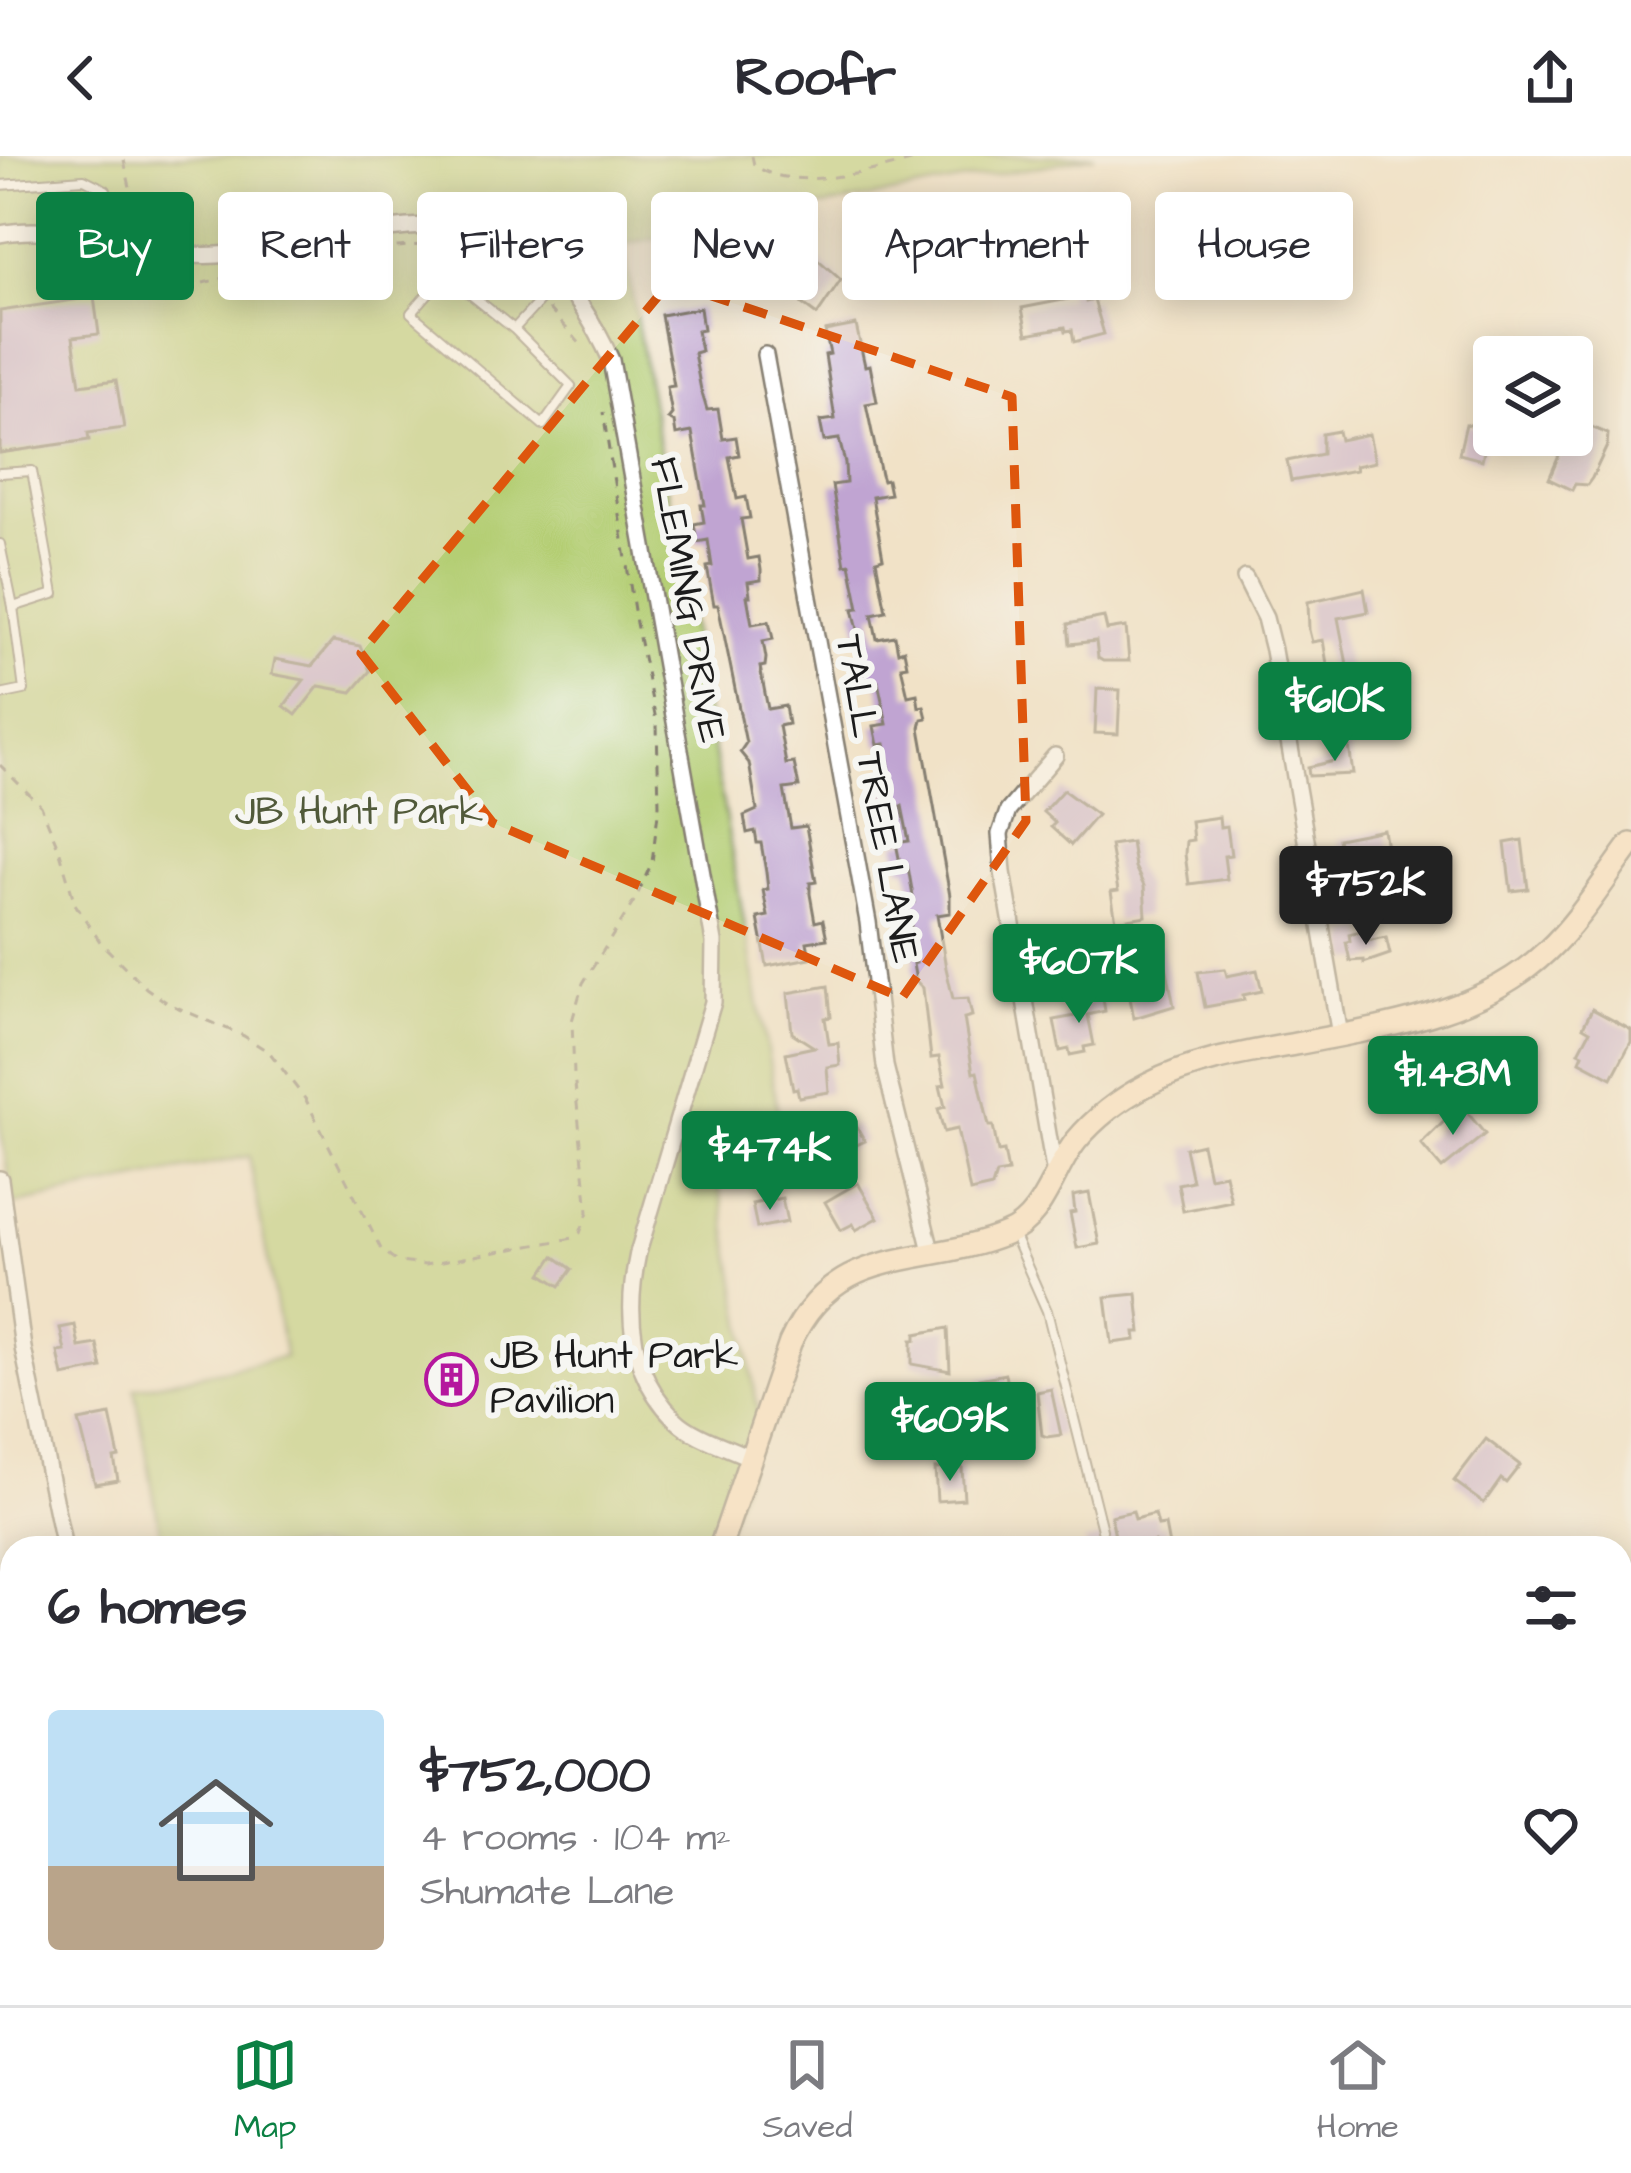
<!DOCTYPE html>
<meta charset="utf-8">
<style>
body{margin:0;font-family:"Architects Daughter",sans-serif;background:#f7f7f7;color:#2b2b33;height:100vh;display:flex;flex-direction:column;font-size:45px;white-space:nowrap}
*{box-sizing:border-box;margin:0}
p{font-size:39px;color:#7c7c81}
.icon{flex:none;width:66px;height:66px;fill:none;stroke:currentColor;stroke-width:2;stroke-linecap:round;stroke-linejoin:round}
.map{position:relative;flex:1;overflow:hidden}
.side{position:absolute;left:0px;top:1380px;width:1632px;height:471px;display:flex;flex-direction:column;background:#fff;border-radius:36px 36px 0 0;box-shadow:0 6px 30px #0003}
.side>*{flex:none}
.guide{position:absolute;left:36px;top:36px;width:1560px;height:108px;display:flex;gap:24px}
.buttons{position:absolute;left:1473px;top:180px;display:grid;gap:24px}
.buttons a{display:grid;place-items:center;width:120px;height:120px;border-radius:12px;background:#fff;box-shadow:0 6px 30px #0003;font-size:60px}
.price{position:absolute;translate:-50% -102px;padding:0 27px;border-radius:12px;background:#0b8043;color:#fff;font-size:39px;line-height:78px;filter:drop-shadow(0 3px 6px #0008)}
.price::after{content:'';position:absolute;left:50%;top:72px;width:36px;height:27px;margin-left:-18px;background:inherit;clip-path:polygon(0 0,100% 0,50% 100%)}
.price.current{background:#222;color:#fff}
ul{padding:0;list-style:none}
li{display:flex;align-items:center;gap:36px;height:300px;padding:0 48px}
li span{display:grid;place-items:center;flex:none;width:336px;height:240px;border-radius:12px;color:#555}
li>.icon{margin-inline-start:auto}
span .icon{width:144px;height:144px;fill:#fffc;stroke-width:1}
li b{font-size:51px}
h2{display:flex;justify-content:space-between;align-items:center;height:144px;padding:0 48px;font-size:51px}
.chip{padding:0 42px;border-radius:12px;background:#fff;box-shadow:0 6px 30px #0003;font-size:42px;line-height:108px}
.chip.current{background:#0b8043;color:#fff}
header{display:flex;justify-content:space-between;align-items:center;height:156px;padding:0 48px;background:#fff;font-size:54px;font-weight:800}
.dock{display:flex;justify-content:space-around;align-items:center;height:168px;border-top:3px solid #e1e1e2;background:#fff;font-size:33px;color:#7c7c81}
.dock a{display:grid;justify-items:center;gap:6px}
.dock .current{color:#0b8043}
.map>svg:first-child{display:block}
</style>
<header><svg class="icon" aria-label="back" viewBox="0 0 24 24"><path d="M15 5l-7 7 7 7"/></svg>Roofr<svg class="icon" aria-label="share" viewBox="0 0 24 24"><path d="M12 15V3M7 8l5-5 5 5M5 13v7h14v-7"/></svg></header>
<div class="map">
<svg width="1631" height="1849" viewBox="0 0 1631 1849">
<rect width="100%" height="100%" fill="#f6f6f2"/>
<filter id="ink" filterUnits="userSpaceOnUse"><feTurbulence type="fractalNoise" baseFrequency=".00833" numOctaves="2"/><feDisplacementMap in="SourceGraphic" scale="24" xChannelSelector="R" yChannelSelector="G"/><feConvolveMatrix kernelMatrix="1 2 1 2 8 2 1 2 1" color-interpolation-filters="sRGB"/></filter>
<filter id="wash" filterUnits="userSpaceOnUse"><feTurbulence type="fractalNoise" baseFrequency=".004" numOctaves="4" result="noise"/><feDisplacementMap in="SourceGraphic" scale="48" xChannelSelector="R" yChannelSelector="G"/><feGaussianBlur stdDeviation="2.7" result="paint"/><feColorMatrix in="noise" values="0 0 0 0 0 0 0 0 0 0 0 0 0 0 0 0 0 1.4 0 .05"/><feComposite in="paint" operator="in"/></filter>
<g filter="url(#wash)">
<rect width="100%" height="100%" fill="#f1e2c7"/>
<path fill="#b4ce73" stroke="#687548" stroke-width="3" d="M0,0H1095L623,88L778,956L709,970L761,1271L720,1392H163L135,1232L285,1201L249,1000L13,1049L0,968Z"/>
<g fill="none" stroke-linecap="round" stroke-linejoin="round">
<g stroke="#73b6e9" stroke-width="4.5">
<path d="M1620,1409H1631"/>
<path d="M1017,1849L1022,1839"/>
</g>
</g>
<g id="blocks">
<g fill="#c0a4d2">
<path d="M746,90L762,134L744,141L740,132L714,141L701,107L714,102L712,98Z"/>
<path d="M805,92L841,124L817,159L802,148L805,144L780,127Z"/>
<path d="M1080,119L1086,146L1094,144L1104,178L1074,186L1072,174L1066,175L1065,171L1027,178L1022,152L1068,143L1064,122Z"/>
<path d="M94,141L99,178L73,181L80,229L116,224L124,272L88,277L89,284L0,297V155Z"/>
<path d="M700,152L703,174L697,175L701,195L694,197L701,234L707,254L718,253L723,283L736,281L739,299L729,301L737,343L746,341L750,362L741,363L748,403L759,401L761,414V424L748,426L750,440H747L752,468L769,465L773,483L763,485L766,502L765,510L760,511L768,553L785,550L788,568L779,570L786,608L794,607L799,631L784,633L791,672L806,670L816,726L810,727V738L815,766L823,764L827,783L807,786L810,802L767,810L758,762L768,760L763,734L768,733L766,716L761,687H757L755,675L747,677L744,660L757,654L749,607L740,596L746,587L718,449H714L707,411L712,410L708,384L697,386L694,368L704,366L701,349H705L692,276L676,279L674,266L668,263L672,258L667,231L674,230L661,159Z"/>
<path d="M856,169L865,210L870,209L877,246L866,248L881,319L883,325L887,324L890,338L872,341L883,402L876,404L886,455L872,458L877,483L895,480L898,496L904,494L907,509L901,510L908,540L917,538L919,551L924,550L927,562L922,563L920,572L950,740V757L937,759L946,812L953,843L968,842L972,860L964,862L973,917L977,916L989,970H993L998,996L1004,995L1008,1016L996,1018L992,1031L970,1036L957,973L944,976L938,953L945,951L940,930L945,929L939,901L931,902L923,832L916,825L913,808L916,807L911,789L914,784L906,747L914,746L908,711L901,712L896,687L909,685L902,650L891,652L888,645L885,628L892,627L885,588L878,589L874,570L887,568L878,526L867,528L863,510H867L853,453L859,452L850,408L845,409L832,329L846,327L845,307L839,283L824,285L820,265L835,263L825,199L830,198L825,175Z"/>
<path d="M1572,263L1608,278L1607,290L1592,322L1587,329L1575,328L1572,334L1549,323L1568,279H1572Z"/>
<path d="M1466,268L1489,273L1482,304L1459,298Z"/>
<path d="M1338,275L1340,284L1369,278L1375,306L1355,310L1356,314L1291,325L1287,305L1322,298V278Z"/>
<path d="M1364,433L1368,456L1338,462L1357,560L1321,568L1322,527L1330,526L1323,484L1312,486L1309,474L1308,446Z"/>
<path d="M1104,461L1107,474L1126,471L1129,505H1103L1098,502L1096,485L1070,488L1068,468Z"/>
<path d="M333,485L360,490L370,515L352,536L319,530L296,559L284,550L304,524L272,518L275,503L312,510Z"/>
<path d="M1097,533L1120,534L1118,578L1095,577Z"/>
<path d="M1349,590L1353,618L1309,620L1308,611L1334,605L1332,593Z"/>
<path d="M1063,634L1097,659L1071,689L1051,671L1055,667L1043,656Z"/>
<path d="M1219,661L1220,671L1227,670L1231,699L1224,700L1227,723L1189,728L1185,698L1186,685L1193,684L1191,665Z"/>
<path d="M1384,674L1388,698L1361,703L1364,718L1345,722L1338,683Z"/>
<path d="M1522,684L1528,733L1511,735L1505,687Z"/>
<path d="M1131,686L1135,711L1144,730L1146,760L1116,765L1111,736L1118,735L1110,689Z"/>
<path d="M1365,774L1367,785L1386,781L1390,798L1364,807V804L1350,805L1346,786L1350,785L1349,778Z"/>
<path d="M1162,789L1174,850L1134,862L1130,842L1142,839L1137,815L1113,819L1110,798Z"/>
<path d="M1225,813L1227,820L1257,814L1262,835L1243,839L1244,844L1205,851L1198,816Z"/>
<path d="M828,830L831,861L825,862L829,888L838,887L840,909L827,911L829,936L799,941L797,932L793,933L786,897L814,891L792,877L788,837Z"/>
<path d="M1102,837L1105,855L1088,859L1094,889L1084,891L1085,896L1070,899L1069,893L1060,895L1054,864L1081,859L1078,841Z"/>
<path d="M1592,853L1631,874V886L1612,922L1580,905L1583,898L1579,896L1590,875L1583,871Z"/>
<path d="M1461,949L1485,978L1442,1013L1421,988Z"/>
<path d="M855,968L865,985L830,1001L824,989Z"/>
<path d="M1202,988L1209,1021L1225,1018L1231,1045L1183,1055L1178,1028L1192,1025L1185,992Z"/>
<path d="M858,1027L878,1062L856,1074L853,1068L841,1074L825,1046Z"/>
<path d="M1089,1037L1099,1088L1077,1092L1070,1057L1075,1056L1073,1040Z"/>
<path d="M782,1042L787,1066L757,1072L752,1048Z"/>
<path d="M554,1100L572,1113L560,1130L542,1118Z"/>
<path d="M1137,1138L1141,1176H1135L1136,1184L1112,1187L1106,1141Z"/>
<path d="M75,1169L79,1191L97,1188L102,1212L63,1220L58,1196L65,1195L60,1172Z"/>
<path d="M948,1172L950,1215L912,1208V1184H916V1178Z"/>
<path d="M443,1206L469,1224L458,1240L432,1221Z"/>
<path d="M1005,1218L1010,1246L999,1249L1006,1289L981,1294L975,1267L986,1265L979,1223Z"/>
<path d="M1051,1233L1061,1279L1047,1281L1042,1279L1037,1236Z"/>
<path d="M110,1259L119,1301L114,1302L118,1324L95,1328L79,1265Z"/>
<path d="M1486,1283L1520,1309L1506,1327L1501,1323L1484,1347L1454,1325Z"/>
<path d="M962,1311L964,1343L937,1345L935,1313Z"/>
<path d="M1133,1355L1135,1363L1155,1358L1158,1370L1165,1369L1169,1390L1155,1392L1154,1386L1124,1392H1085L1084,1386L1115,1380L1111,1360Z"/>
</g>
</g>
</g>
<g filter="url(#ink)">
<use href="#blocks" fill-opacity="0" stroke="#867f72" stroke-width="3"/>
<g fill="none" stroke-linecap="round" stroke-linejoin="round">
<defs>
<g id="lane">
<path d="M0,29L84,23L106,34L111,56L106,83"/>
<path d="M514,173L571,230L543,269L411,157L445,118L514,173L559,124"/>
<path d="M0,317L32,315L54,438L13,451L24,534L0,539"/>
<path d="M0,388L13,451"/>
<path d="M1013,1078L1047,1155L1102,1374"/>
</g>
<g id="street">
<path d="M0,78C73,64 145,104 218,99C386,86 518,0 611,204L714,786L713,846L638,1097C625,1157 630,1218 675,1263C693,1281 728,1291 751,1302"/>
<path d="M765,199L868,766L885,910L931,1095"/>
<path d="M1245,422L1265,462L1273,494L1340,879"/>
<path d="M1055,1019L1003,716L1000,678L1008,655L1055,600"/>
<path d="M0,1023L23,1192L64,1392"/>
<path d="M289,1839L291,1849"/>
<path d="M705,1839L717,1849"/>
</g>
<g id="secondary">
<path d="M720,1392L790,1187C836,1086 921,1113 1006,1078C1043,1064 1053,1014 1076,985C1095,962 1120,943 1147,929C1193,905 1244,897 1295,888C1382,871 1480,859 1547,795C1580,764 1604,724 1631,688"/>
<path d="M0,1775L12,1773"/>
</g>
</defs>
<use href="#lane" stroke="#867f72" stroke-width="12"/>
<use href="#street" stroke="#867f72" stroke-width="20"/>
<use href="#secondary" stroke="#867f72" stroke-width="26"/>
<g stroke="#867f72" stroke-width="3" stroke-dasharray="9 9" stroke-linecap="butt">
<path d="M752,0L754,9C794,39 884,12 930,0"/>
<path d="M124,4L140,76"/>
<path d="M325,101C416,90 455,70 529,135"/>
<path d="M134,109L137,127L151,139L280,109"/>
<path d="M549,153L583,191"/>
<path d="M0,609L41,650L59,693L75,748L101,787L146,832L169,848L244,880L270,897L306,944L381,1093L398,1106L425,1109L573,1082L580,1077L588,1056L574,918L572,865L583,827L636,742L652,706L659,649L657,569L636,467L603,256"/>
<path d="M1620,1469L1631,1467"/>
<path d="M1072,1849L1076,1839"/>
</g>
<use href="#lane" stroke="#fff" stroke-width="8"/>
<use href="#street" stroke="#fff" stroke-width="15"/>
<use href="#secondary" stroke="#fee4c5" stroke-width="21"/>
</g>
</g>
<path d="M0 0H1631V1849H0ZM670,126L1012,241L1026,665L902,842L493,667L361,497Z" fill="#f1e2c7" fill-opacity=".55" fill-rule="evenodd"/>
<path fill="none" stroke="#de560d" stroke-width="9" stroke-dasharray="24 15" stroke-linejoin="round" d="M670,126L1012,241L1026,665L902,842L493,667L361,497Z"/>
<defs>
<symbol id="building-ring" viewBox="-11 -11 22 22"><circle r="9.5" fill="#f6f6f2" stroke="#b5179e" stroke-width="1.5"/><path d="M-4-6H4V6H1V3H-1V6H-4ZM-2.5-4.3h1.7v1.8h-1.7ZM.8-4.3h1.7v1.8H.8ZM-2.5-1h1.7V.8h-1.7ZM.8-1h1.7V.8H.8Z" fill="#b5179e"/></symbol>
</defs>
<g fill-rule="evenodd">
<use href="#building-ring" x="422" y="1194" width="59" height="59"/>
</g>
<g text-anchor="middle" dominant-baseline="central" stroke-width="12" stroke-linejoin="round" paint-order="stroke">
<g font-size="39" fill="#1c1c1c" stroke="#f6f6f2">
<text transform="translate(687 444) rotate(80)">FLEMING DRIVE</text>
<text transform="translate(876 643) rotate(80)">TALL TREE LANE</text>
</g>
<g font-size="39" fill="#515a3a" stroke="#f6f6f2">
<text x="359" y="657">JB Hunt Park</text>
</g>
<g font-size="39" fill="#1c1c1c" stroke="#f6f6f2" text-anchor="start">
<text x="490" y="1201">JB Hunt Park<tspan x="490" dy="45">Pavilion</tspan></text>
</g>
</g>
</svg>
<div class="buttons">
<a><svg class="icon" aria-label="layers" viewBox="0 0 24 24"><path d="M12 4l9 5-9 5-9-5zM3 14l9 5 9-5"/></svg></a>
</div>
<b class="price" style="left:1335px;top:608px">$610K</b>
<b class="price current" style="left:1366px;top:792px">$752K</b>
<b class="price" style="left:1079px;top:870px">$607K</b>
<b class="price" style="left:1453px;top:982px">$1.48M</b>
<b class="price" style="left:770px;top:1057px">$474K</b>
<b class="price" style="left:950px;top:1328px">$609K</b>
<div class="guide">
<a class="chip current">Buy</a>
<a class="chip">Rent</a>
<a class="chip">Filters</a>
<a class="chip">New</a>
<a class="chip">Apartment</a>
<a class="chip">House</a>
</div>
<section class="side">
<h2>6 homes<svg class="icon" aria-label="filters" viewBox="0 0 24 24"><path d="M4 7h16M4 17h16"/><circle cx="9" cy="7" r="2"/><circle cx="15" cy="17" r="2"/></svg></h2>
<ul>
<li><span style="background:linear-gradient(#bfe0f5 65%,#b9a48a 0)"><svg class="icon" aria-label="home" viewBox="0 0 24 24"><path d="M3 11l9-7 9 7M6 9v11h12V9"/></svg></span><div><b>$752,000</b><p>4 rooms · 104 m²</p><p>Shumate Lane</p></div><svg class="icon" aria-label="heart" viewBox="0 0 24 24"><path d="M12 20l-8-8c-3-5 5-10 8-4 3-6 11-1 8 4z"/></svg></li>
</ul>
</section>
</div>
<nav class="dock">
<a class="current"><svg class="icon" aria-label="map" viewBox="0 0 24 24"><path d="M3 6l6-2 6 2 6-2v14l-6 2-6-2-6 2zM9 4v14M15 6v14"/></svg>Map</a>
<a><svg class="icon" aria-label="saved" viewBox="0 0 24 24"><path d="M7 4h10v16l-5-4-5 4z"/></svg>Saved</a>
<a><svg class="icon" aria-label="home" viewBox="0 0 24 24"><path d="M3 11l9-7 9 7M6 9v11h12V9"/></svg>Home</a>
</nav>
